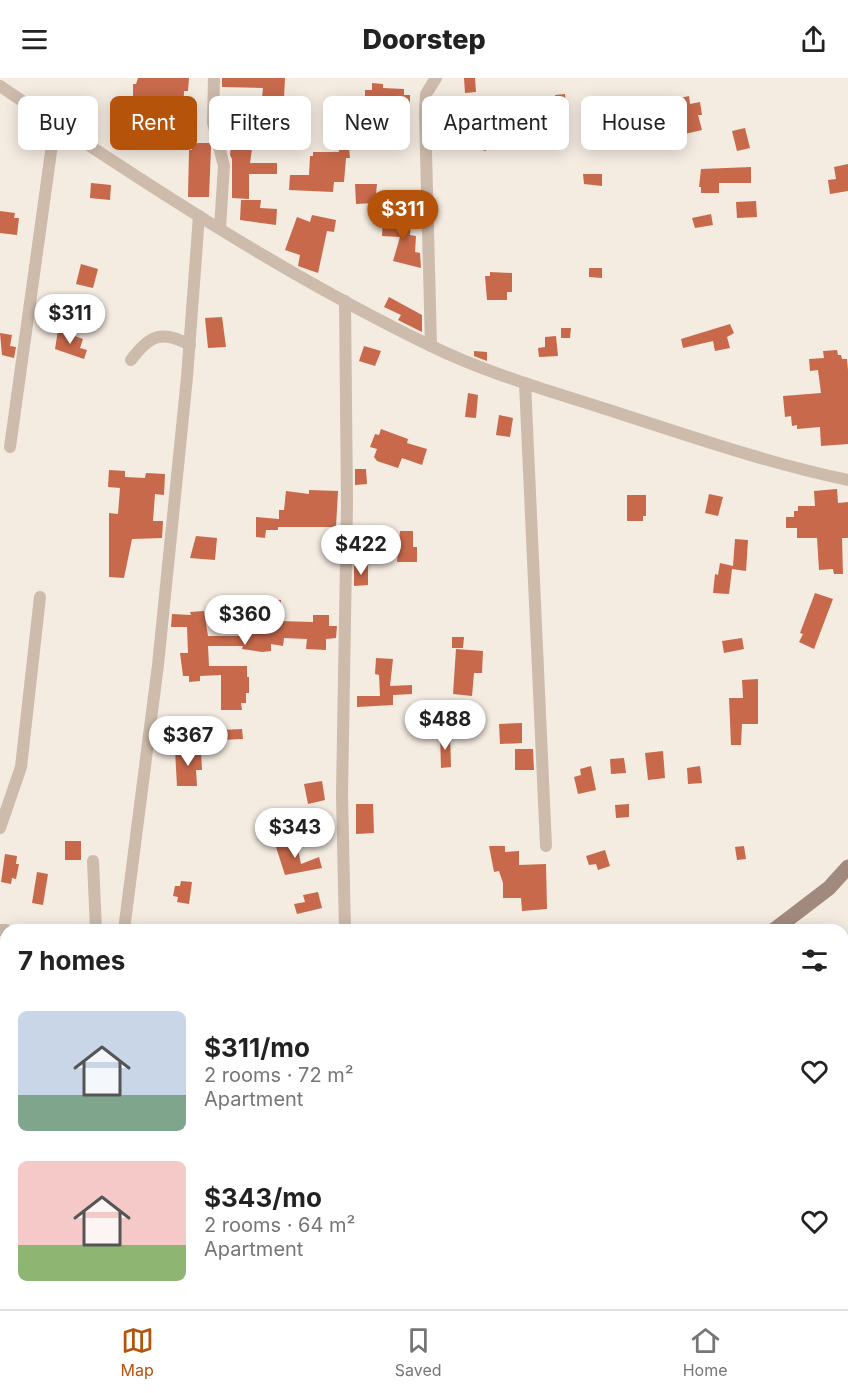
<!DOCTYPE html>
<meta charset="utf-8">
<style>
body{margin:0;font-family:Inter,sans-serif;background:#f2f2f2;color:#222;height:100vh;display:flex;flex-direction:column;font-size:22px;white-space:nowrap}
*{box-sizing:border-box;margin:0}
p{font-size:20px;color:#767676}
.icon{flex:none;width:33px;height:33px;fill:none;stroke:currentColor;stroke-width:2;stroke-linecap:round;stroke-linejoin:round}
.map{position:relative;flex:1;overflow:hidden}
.side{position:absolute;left:0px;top:846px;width:849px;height:386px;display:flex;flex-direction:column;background:#fff;border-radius:18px 18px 0 0;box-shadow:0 3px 15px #0003}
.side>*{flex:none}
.top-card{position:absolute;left:18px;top:18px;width:813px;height:54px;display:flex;gap:12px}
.price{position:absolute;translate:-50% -51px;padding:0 14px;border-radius:21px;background:#fff;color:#222;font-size:20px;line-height:39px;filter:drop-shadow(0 2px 3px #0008)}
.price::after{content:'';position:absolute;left:50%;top:36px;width:18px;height:14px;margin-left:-9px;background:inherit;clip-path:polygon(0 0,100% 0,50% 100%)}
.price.selected{background:#b45309;color:#fff}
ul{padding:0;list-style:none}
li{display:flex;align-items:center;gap:18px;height:150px;padding:0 18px}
li span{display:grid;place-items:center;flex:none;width:168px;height:120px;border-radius:9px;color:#555}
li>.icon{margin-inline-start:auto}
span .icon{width:72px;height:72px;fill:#fffc;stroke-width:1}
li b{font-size:26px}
h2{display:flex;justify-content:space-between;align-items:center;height:72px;padding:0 18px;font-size:26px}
.tag{padding:0 21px;border-radius:9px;background:#fff;box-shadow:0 3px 15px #0003;font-size:21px;line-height:54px}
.tag.selected{background:#b45309;color:#fff}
header{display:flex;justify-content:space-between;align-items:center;height:78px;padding:0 18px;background:#fff;font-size:27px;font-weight:800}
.tab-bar{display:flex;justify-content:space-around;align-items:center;height:84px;border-top:2px solid #e0e0e0;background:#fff;font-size:16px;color:#767676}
.tab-bar a{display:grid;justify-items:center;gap:3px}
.tab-bar .selected{color:#b45309}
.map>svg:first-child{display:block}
</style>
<header><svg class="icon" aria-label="menu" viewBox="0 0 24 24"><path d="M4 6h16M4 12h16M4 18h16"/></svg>Doorstep<svg class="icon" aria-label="share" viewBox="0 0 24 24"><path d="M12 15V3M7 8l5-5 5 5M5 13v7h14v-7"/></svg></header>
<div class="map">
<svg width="848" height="1231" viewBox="0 0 848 1231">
<rect width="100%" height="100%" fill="#f4ebe1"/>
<g fill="#c8694b">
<path d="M138,0H189L188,13H184L183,41L166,40V36L161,35L162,23L133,22V6H136Z"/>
<path d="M222,0H285L283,40L260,38L263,10L222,9Z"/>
<path d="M464,0H475L476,14L465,15Z"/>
<path d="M372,5L383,6V10L404,11V17H410V27H402L400,38H387V31L374,29V24H365V12H372Z"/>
<path d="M565,16L566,33H556L555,17Z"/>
<path d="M689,18L690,26L700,24L702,37H698L702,52L685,56L676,21Z"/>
<path d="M443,40L491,51L486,73L457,67L459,59L455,58L456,52H443Z"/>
<path d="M131,42L142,43L141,64L130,63Z"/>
<path d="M230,45L251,48L247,70L252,71L250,85H277V96H249V121L232,120V81L230,77L232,57L228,56Z"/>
<path d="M745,50L750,70L737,73L732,53Z"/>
<path d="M348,60L350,80H346L344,104H334L333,114L289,112L290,97H309L310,78H313V74H339L338,61Z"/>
<path d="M199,65H210L211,69L209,119H188L189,72H192V66Z"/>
<path d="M848,86V113L830,116L828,102L836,101L834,89Z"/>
<path d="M751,89V105H719V115H701V109H699L701,91Z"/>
<path d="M583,96H602V108L584,106Z"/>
<path d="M91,105L111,107L110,122L90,120Z"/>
<path d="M355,106H377L375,125L356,126Z"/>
<path d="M241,122H261L260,130L277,131L276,147L240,142Z"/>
<path d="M756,123L757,139L737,140L736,124Z"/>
<path d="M0,133L15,135L14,140H19L17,157L0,155Z"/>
<path d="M711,136L713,147L695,150L692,140Z"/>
<path d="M312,137L336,142L334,154L327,153L318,195L298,188L300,177L285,172L297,139L310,144Z"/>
<path d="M407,138H411L410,157L416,158L415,174L420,175L421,190L393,183L400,159L382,158L383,140L406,141Z"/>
<path d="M81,186L98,191L93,210L76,206Z"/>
<path d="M589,190H602V200L589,199Z"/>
<path d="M490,194L512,195V214H507V222H487L485,198H490Z"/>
<path d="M389,219L422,237V254L398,242L401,237L384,229Z"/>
<path d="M222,239L226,269L208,270L205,240Z"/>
<path d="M730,246L734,255L727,259L730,270L715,273L713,263L683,270L681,261Z"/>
<path d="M561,250H571L570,260H561Z"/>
<path d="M58,252L83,261L80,270L87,272L84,281L55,271Z"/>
<path d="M0,255L12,257L10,268L16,269L14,280L2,277Z"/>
<path d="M556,258L558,278L539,279L538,270L545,269V259Z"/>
<path d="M364,268L381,273L375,288L359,283Z"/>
<path d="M837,272L838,277H841L842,281H847L848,292V366L821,368L820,349L797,351V347L792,348L791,338L785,339L783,318L821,315L818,292L810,293L809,281L824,280L823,273Z"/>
<path d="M474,273L487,274V283L474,278Z"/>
<path d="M468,315L478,317L476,340L465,339Z"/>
<path d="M499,337L513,340L510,359L496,357Z"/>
<path d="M381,351L408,361L407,365L427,371L422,387L402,380L398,390L377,383L374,379L377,371L370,369L375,356L379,357Z"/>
<path d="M355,391H366L367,406L355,407Z"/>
<path d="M109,392L125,393V399L145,400L146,395L165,396L164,417L155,416L153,443H163L162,460L132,461L124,500L109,499V435L118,436L120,410L108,409Z"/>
<path d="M837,411L838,425L848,424V460H842L843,496H834L833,491L819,492L817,460H797V450H786V439H794V433H798V428H815L814,413Z"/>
<path d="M309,412L338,413L336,449H278V452H266L265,460L256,459V439L279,441V432H284L286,413L309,416Z"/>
<path d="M709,416L723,419L718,438L705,435Z"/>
<path d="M627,417H646V438H643V443H627Z"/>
<path d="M400,453H413V469H417V484H397Z"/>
<path d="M196,458L217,460L215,482L190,480Z"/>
<path d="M735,461L748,462L746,493L732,491L729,516L713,515L715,496L718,497L720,485L733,488Z"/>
<path d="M368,487V507L354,508V488Z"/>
<path d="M815,515L833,521L814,571L799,564L803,556L800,555Z"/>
<path d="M251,522H281L279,543L313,544V537H329V548H337L336,560L326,561V572L306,571L307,561L284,560L283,568L271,566V573L262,574L242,571L243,568H208L209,588H247V599H249V615H246V625H241L242,632H221V597L200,598V603L189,604V598H183L180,575H188L187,549H171L172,536L191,537L190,534L204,533L208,558H243L244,554L250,555L254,532H251Z"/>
<path d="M452,559H464L463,570H452Z"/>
<path d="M742,560L744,571L724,575L722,563Z"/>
<path d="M456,571L483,573L482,595H474L472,618L453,616Z"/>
<path d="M376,580L393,581L390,608L412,607V616L393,617V627L357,629V618H380L379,597L375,596Z"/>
<path d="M758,601V646H742L741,667H731L729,620H743L742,602Z"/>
<path d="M522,645V665L500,666L499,646Z"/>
<path d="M242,651L243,661L220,662V652Z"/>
<path d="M440,656H450L451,689L441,690Z"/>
<path d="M515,671H533L534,692H515Z"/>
<path d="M175,672H201L202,692H196L197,708H177Z"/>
<path d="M663,673L665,700L648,702L645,675Z"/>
<path d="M624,680L626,695L611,696L610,681Z"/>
<path d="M591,688L596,712L578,716L574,699L581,697L580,691Z"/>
<path d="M700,688L702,705L688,706L687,690Z"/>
<path d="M322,703L325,722L308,726L304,706Z"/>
<path d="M356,726H373L374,755L356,756Z"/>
<path d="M629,726V739L616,740L615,727Z"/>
<path d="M296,762L301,786L319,779L322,790L285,797L275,766Z"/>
<rect x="65" y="763" width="16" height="19"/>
<path d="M489,768H505V774L519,773V787L546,786L547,831L522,833L521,820H503V805L499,793L494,794Z"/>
<path d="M744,768L746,781L737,782L735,769Z"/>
<path d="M605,772L610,788L598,792L596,786L589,787L586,778Z"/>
<path d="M5,776L17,778L16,786H19L16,801L12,800L11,806L1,804Z"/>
<path d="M37,794L48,796L43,827L32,825Z"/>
<path d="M181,803L192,804L189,826L177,824L178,819L173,818L175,808H180Z"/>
<path d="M318,814L322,830L297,836L294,826L305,824L303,817Z"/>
</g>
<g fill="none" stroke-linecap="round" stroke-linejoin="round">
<g stroke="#cdbbac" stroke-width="12">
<path d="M214,0L213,45L224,88L220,150"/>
<path d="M0,8C138,101 279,194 429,267C490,297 557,315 621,336C696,360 771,386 848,402"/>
<path d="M431,268L425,35L426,16L436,0"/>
<path d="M131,282C149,258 161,251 190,267"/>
<path d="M525,305L546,768"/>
<path d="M10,369L55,45"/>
<path d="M0,750L21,689L40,519"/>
<path d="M93,783L96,852"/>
<path d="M0,852H6"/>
<path d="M124,852L158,587L187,299L199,138"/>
<path d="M345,852L342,717L347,425L345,223"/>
</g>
<g stroke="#a18a7d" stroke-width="15">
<path d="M774,852L829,810L848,789"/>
<path d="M0,1151L6,1149"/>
</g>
</g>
</svg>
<b class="price selected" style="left:403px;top:163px">$311</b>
<b class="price" style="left:70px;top:267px">$311</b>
<b class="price" style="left:361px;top:498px">$422</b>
<b class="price" style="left:245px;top:568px">$360</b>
<b class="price" style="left:445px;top:673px">$488</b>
<b class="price" style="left:188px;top:689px">$367</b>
<b class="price" style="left:295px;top:781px">$343</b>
<div class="top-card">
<a class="tag">Buy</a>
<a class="tag selected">Rent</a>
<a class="tag">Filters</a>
<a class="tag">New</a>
<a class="tag">Apartment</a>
<a class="tag">House</a>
</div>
<section class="side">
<h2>7 homes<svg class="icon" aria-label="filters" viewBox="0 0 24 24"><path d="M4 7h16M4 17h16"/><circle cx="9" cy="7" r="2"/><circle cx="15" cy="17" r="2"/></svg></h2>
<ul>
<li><span style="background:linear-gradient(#c9d6e8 70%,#7fa58c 0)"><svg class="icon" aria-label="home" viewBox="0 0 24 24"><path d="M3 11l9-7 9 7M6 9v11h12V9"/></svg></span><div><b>$311/mo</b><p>2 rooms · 72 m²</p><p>Apartment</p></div><svg class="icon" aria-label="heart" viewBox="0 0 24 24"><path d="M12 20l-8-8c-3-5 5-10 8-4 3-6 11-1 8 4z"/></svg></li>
<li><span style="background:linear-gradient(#f6c9c9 70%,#8fb573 0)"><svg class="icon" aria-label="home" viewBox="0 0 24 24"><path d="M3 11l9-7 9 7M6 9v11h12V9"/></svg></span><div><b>$343/mo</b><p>2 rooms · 64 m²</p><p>Apartment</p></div><svg class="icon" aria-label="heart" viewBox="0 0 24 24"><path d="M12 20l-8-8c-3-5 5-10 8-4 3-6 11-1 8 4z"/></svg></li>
</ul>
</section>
</div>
<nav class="tab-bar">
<a class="selected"><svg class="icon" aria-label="map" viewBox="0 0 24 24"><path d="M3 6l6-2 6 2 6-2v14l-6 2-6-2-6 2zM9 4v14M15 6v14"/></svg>Map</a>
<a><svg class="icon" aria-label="saved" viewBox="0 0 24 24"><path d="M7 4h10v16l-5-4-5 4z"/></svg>Saved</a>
<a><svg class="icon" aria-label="home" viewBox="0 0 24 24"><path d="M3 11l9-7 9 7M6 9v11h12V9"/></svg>Home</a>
</nav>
